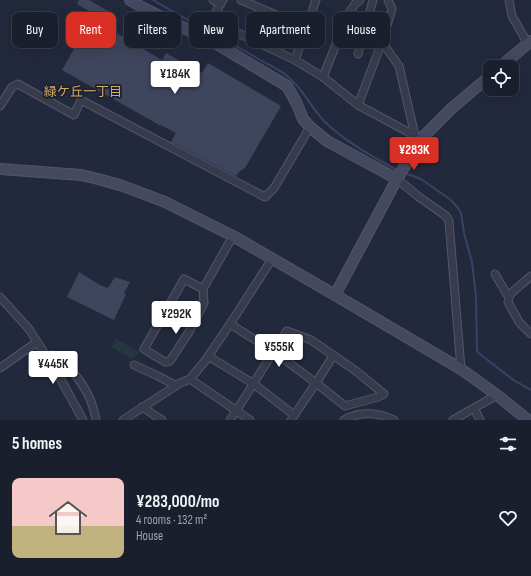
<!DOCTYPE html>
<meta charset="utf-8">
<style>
body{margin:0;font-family:"Sofia Sans Condensed","Noto Sans JP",sans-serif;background:#232736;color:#f1f3f6;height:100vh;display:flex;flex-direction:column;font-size:15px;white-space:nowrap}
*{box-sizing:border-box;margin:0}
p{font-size:13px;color:#9fa2aa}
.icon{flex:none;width:22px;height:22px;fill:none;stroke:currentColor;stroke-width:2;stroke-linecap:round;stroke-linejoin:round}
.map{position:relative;height:420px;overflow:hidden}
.sheet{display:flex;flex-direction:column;background:#1a1f2e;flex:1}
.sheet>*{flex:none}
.hud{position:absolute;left:12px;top:12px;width:507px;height:36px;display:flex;gap:8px}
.fabs{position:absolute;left:483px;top:60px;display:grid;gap:8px}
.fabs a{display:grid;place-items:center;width:36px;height:36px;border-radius:8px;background:#1a1f2e;box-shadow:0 4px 16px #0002,0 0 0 1px #383d4a;font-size:20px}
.price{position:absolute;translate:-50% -34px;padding:0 9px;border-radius:4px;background:#fff;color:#222;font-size:13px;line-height:26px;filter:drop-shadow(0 1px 2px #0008)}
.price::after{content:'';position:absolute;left:50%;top:24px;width:12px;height:9px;margin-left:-6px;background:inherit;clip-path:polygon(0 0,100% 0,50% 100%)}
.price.current{background:#d93025;color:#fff}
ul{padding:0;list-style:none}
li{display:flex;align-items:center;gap:12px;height:100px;padding:0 12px}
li+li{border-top:1px solid #383d4a}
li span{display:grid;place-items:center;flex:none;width:112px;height:80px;border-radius:8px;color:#555}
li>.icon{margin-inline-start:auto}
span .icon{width:48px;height:48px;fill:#fffc;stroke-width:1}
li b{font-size:17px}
h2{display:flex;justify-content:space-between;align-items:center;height:48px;padding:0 12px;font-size:17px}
.pill{padding:0 14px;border-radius:8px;background:#1a1f2e;box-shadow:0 4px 16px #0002,0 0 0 1px #383d4a;font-size:14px;line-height:36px}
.pill.current{background:#d93025;color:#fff}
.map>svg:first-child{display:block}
</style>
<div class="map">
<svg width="531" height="420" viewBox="0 0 531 420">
<rect width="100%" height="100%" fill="#23293d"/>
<path fill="#25363e" d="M115,338L140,353L131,359L112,347Z"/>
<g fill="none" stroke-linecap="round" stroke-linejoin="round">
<g stroke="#384266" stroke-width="2">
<path d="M153,0C186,20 221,37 255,57C265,63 277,68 286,75C304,89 310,107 325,122C347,143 373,157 399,171"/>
<path d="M405,173L421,179L451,200L458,208L461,213L464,233L472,262L476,296L477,351L481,355L515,381L531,390"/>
</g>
</g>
<g fill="#3f455d">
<path d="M79,0H89L108,11L100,23L162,60L166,53L180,61L176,68L188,75L192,67L202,73L208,63L281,106L245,168L239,172L236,176L171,142L176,133L161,125V126L62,70L94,14L77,4Z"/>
<path d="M79,272L100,285L108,288L115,277L130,282L124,293L126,294L114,320L67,297Z"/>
</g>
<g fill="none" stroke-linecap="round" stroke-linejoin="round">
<defs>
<g id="street">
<path d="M213,0L220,4"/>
<path d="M223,0L211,20L295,60L323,77L358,105L421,139"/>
<path d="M241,0L307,28"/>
<path d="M509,0L512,16L528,44"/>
<path d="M382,42L399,66L415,136"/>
<path d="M358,54L373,0"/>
<path d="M295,60L316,0"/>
<path d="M323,77L348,14L355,4L360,0"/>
<path d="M358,105L382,42L392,9L388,0"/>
<path d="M0,106L12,87L18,84L74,115L81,100L265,197L274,188L310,127"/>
<path d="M397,179L419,197L446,216L449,221L461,369"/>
<path d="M495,274L509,298"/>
<path d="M531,276L510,294L508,302L519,322L531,334"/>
<path d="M203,289L184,279L144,349L165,362L170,361L189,332L204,303L203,289L233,236"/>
<path d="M0,297L29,329L37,342L55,369L83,420"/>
<path d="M230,324L273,351L316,383L291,420"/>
<path d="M46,356C48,356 50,355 52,355C66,358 85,387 90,399C93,406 95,413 96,420"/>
<path d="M208,356L254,384L294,415"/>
<path d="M134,365L158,376L175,385"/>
<path d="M0,368L37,342"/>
<path d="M190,379L250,420"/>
<path d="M142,407L162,420"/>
<path d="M474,408L480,420"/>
<path d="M123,420L171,389L180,383L190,379L205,361L230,324L272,259"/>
<path d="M230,420C250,391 267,360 287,331L311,340L356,371L384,394L378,397L345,406L316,383L333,356"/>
<path d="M344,420C360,411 378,412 394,420"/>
<path d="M453,420L497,395"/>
</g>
<g id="secondary">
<path d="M130,0L143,8L217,44L287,86L297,104L303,119L310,127L327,141L397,179"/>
<path d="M500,67L531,41"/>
<path d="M0,169L81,175L98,179L123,186L165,202L233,236L335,295L461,369L497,395L528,420"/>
<path d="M335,295L397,179L421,139L452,108L490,76"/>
</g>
</defs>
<use href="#street" stroke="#525668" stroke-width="9"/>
<use href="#secondary" stroke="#525668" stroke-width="12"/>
<use href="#street" stroke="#373b4d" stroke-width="7"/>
<use href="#secondary" stroke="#454960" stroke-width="10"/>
</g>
<g text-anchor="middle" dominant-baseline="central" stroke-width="3.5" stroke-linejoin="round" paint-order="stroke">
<g font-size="13" fill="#d5ab60" stroke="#1c2132">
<text x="83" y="92">緑ケ丘一丁目</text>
</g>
</g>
</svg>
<div class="fabs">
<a><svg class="icon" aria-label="locate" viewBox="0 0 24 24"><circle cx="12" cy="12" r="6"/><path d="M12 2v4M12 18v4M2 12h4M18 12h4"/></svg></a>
</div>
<b class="price" style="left:175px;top:95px">¥184K</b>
<b class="price current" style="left:414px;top:171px">¥283K</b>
<b class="price" style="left:176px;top:335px">¥292K</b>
<b class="price" style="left:279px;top:368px">¥555K</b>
<b class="price" style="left:53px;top:385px">¥445K</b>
<div class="hud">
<a class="pill">Buy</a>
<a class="pill current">Rent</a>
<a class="pill">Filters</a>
<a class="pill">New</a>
<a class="pill">Apartment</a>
<a class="pill">House</a>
</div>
</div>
<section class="sheet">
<h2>5 homes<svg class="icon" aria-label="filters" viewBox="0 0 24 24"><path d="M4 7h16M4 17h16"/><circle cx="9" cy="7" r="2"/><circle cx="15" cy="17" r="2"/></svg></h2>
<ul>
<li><span style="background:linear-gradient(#f6c9c9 60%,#c2b280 0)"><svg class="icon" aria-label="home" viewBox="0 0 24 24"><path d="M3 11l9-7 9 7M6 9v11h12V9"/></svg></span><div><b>¥283,000/mo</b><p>4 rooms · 132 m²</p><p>House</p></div><svg class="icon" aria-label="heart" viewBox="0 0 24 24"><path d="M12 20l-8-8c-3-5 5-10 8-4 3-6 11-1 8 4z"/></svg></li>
</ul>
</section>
